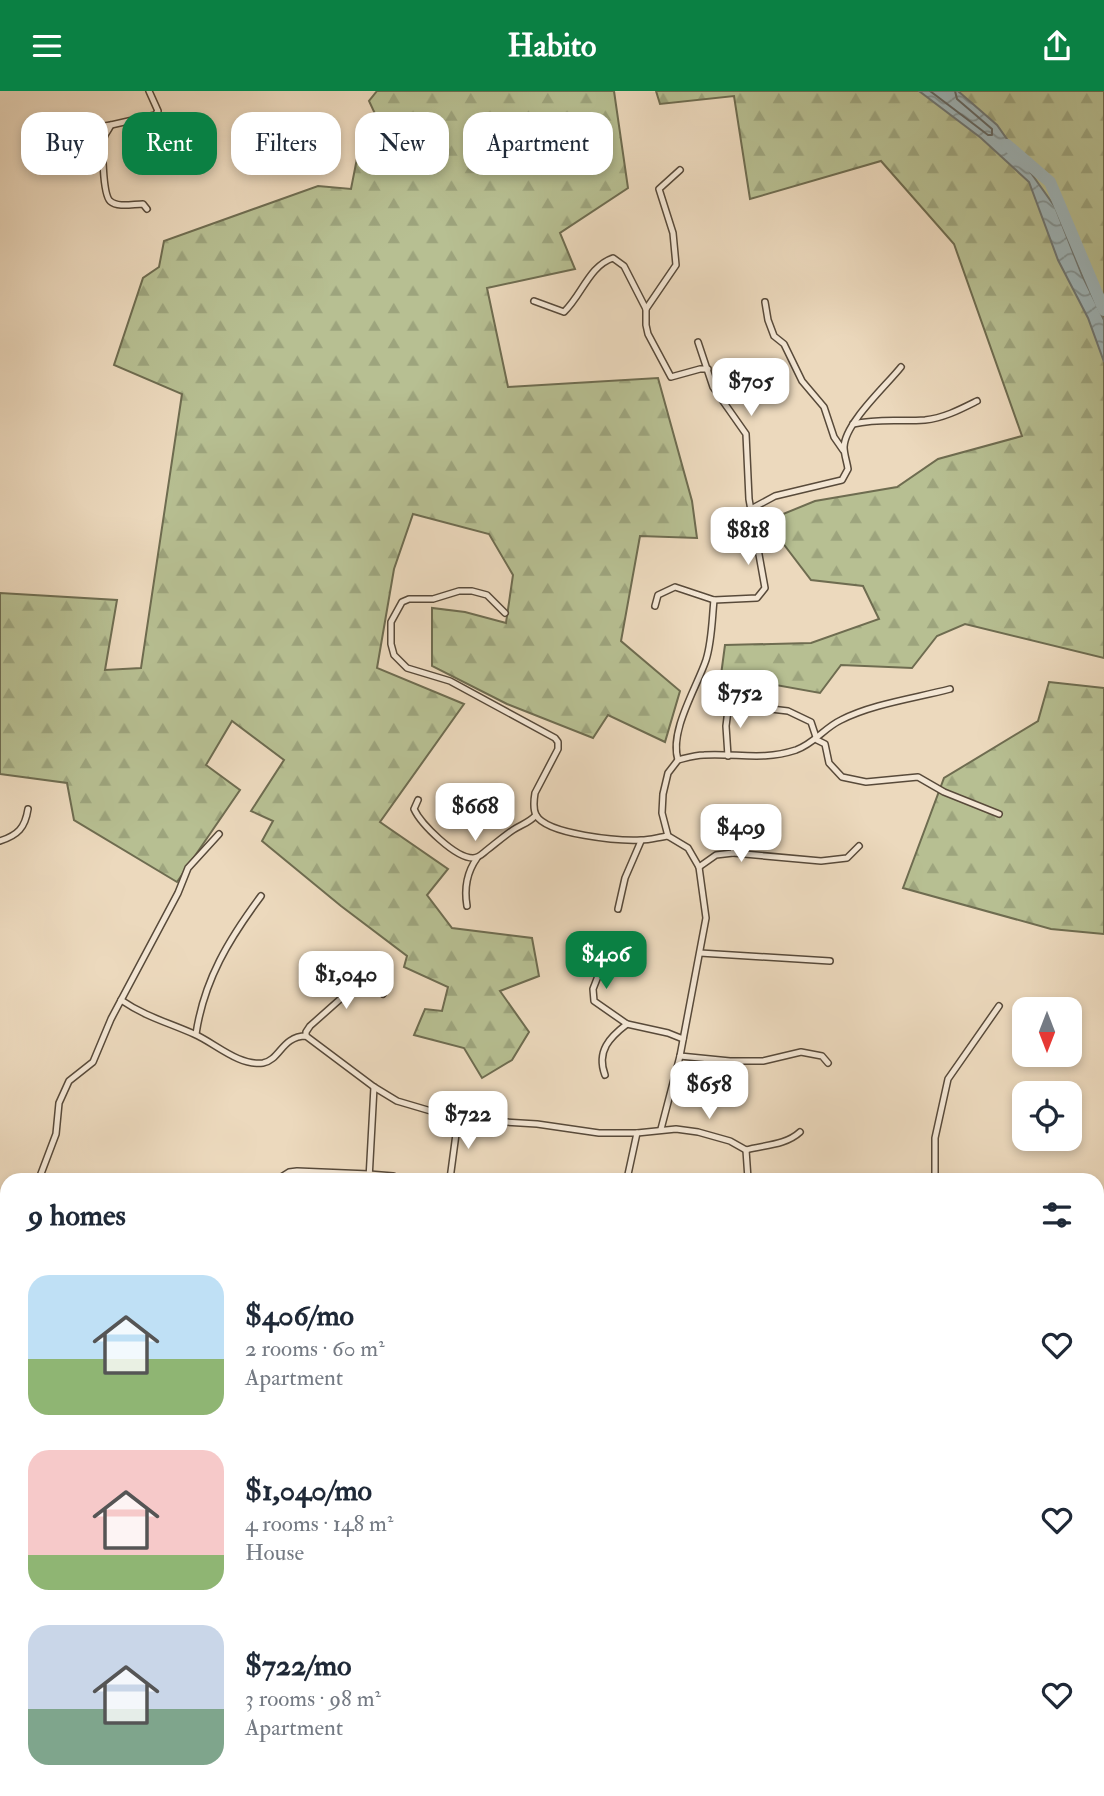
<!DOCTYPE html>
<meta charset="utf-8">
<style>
body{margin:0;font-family:"IM FELL Double Pica",serif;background:#f2f2f3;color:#1f2937;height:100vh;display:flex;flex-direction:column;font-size:26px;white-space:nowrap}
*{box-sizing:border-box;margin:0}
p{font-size:23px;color:#747a83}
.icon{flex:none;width:38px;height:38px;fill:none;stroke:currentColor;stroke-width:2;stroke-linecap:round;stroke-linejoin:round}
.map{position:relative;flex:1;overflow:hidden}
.sheet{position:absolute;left:0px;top:1082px;width:1104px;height:625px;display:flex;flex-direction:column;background:#fff;border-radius:21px 21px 0 0;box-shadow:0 4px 10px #0003}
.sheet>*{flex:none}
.banner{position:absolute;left:21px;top:21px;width:700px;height:63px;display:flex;gap:14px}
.needle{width:46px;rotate:180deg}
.tools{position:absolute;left:1012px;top:906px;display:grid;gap:14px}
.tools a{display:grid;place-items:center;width:70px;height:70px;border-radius:14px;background:#fff;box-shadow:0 4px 10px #0003;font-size:35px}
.price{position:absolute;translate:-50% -60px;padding:0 16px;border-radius:14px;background:#fff;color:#222;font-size:23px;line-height:46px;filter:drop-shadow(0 2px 4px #0008)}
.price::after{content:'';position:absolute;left:50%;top:42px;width:21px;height:16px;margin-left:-10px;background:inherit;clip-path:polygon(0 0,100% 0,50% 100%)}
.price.active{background:#0b8043;color:#fff}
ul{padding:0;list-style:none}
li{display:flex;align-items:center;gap:21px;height:175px;padding:0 28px}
li span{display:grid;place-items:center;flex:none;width:196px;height:140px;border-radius:21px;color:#555}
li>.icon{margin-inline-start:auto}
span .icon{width:84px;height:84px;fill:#fffc;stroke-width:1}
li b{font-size:30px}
h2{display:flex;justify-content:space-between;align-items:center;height:84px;padding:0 28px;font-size:30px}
.tag{padding:0 24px;border-radius:21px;background:#fff;box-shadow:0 4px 10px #0003;font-size:24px;line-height:63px}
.tag.active{background:#0b8043;color:#fff}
header{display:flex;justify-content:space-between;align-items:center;height:91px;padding:0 28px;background:#0b8043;color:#fff;font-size:32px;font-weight:800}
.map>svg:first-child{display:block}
</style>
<header><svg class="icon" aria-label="menu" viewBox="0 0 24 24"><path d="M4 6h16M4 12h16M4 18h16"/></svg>Habito<svg class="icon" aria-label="share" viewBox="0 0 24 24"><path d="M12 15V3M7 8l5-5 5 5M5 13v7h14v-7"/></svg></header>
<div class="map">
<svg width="1104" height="1705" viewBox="0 0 1104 1705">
<defs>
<pattern id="forest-firs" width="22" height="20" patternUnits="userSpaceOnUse" patternTransform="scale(1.75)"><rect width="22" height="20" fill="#b7bf92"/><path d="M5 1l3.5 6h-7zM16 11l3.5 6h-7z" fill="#9da47d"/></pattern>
<pattern id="water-waves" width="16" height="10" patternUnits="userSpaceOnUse" patternTransform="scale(1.75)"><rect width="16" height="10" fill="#9eb7bc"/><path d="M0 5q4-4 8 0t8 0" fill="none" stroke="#819497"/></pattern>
</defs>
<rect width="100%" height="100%" fill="#ecd9bd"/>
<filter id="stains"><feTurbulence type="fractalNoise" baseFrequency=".00286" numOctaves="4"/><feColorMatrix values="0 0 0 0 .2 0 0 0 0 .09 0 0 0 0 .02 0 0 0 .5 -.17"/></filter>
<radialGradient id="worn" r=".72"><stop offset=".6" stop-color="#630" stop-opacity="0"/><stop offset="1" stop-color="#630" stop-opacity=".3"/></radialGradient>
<g fill="url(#forest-firs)" stroke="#6e6c50" stroke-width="2">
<path d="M377,0H614L628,97L560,142L575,178L487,197L508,296L658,287L692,410L697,447L640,445L621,550L680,600L665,651L608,624L593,647L507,613L432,575V517L465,521L506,532L513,484L489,443L413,423L394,478L377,577L464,613L380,731L448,778L427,804L452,837L532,847L539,885L500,900L529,941L512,969L482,987L464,957L414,944L425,918L442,920L448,896L404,876L407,865L341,815L262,750L273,730L251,720L284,669L232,630L206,674L240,699L177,791L74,729L67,692L0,683V502L117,509L105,579L141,577L182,303L114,274L143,187L159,176L164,150L318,95L351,98L361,47L383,40L369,10Z"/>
<path d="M656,0H1104V567L965,533L937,545L912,577L841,574L820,602L721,584L725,554L811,552L879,528L863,495L811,489L766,430L815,410L897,396L938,368L1022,345L954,153L881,70L750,108L734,5L660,13Z"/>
<path d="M1049,591L1104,597V843L1051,838L903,797L944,687L1038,630Z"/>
<path d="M1097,1668L1104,1669V1705H857V1699H1097Z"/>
<path d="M485,1699H578L579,1705H486Z"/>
<path d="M630,1699H768L775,1705H631Z"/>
</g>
<path fill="url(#water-waves)" stroke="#6e7876" stroke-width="2" d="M919,0H958L997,34L1055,116L1082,184L1104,229V271L1088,227L1058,169L1029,91L981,47Z"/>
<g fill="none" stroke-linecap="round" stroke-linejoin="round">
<path stroke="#626865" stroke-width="2" d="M930,0L988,44H992V38L957,8L955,0"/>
<path stroke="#9eb7bc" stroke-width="12" d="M1007,54L1050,91L1104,219"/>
<defs>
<g id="minor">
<path d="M111,34C109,38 107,41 105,44C101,54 103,103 110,110C118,117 133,113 143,113L147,118"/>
<path d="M41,44L111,34L155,24L158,20L149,0"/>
<path d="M680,79L659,98L673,142L676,174L646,218V234L648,243L671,286L700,278H708"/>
<path d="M534,210L564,221C582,204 589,175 613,167L624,175L646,218"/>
<path d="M765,211L768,229L774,245L784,253L802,290L824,316L834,346L843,359"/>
<path d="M853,333C881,327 899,331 925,329C944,327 961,318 977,310"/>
<path d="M751,418L775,405L842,389L848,378C847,371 844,363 844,356C845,332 885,296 901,276"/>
<path d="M655,515L658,504L675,496L714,509L757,507L765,497L749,408L746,343L713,296L698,251"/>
<path d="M505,522L487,504L472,500H459L433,508H409L402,511L391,531V553L394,564L407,577L450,590L555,647L558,651V658L535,702C534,708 533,718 536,724C547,744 620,750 641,749C650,749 659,746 668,745"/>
<path d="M771,618L788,620L811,631L817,649L825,653L829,672L842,686L866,691L918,686L944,701L999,723"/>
<path d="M728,665L726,635L729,611"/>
<path d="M678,669C669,640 697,596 706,569C712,550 712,528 714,509"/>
<path d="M418,709L414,718C421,733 455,767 473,767C479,767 482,763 487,759C496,752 504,745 513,739C522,733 529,732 536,724"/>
<path d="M0,750C18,744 25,737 28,718"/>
<path d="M733,762L821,770L847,767L859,755"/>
<path d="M699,776L716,764L733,762L739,736"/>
<path d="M467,815C464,797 467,781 477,767"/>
<path d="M618,818L625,787L641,750"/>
<path d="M607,862L593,898L594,910L627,933L668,942L683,948"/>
<path d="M700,862L830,870"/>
<path d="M121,909C146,926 167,931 194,943C215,952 238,975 263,972C280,969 282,945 306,945L374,996L397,1010L458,1028L537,1033L599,1042H637L676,1038L698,1041L730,1050L746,1059C765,1054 786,1054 800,1041"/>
<path d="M196,943C204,889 229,848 261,805"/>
<path d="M306,945V941L310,935L355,895L372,893L383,903"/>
<path d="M680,965L730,970H763L801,961L822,965L828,972"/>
<path d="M605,984C596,960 610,946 627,933"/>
<path d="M661,1038L680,965L706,827L699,776L688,757L668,745L662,722L663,703L668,682L678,669C686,667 695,664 704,664C737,662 762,670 796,659C815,652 824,637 841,629C872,613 916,607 950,598"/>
<path d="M746,1059L748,1088"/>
<path d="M369,1083L393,1085L400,1088"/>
<path d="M39,1088L56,1043L59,1012L69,990L93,971L111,928L178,802L188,777L219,743"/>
<path d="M278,1088L289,1081L297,1080L369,1083"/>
<path d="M369,1088L374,996"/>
<path d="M450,1088L458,1028"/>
<path d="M627,1088L637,1042"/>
<path d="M935,1088V1047L948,988L999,915"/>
<path d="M0,1125H7"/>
<path d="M1097,1225L1104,1222"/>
<path d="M1097,1269L1104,1273"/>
<path d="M1097,1332L1104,1334"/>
<path d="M0,1653L7,1651"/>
<path d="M115,1699L116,1705"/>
<path d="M225,1699V1705"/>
<path d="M618,1699L620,1705"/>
<path d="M357,1700V1699"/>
<path d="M190,1705L201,1699"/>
</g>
<g id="tertiary">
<path d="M0,1229L7,1230"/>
<path d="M1097,1412L1104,1415"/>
</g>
</defs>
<use href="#minor" stroke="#584a3a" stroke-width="8"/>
<use href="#tertiary" stroke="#584a3a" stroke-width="10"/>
<use href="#minor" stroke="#f3e6d4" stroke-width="5"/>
<use href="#tertiary" stroke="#f3e6d4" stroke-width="7"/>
</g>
<rect width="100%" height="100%" filter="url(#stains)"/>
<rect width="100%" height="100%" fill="url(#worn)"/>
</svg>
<div class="tools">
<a><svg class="needle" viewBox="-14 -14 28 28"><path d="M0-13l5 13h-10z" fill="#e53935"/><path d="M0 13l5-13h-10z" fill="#747a83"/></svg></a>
<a><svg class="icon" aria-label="locate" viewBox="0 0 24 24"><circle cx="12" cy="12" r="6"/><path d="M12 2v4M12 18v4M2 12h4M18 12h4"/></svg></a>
</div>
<b class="price" style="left:751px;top:327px">$705</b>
<b class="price" style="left:748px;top:476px">$818</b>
<b class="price" style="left:740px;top:639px">$752</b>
<b class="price" style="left:475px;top:752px">$668</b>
<b class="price" style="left:741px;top:773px">$409</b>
<b class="price active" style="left:606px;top:900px">$406</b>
<b class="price" style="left:346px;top:920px">$1,040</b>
<b class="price" style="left:709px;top:1030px">$658</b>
<b class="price" style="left:468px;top:1060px">$722</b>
<div class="banner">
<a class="tag">Buy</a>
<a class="tag active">Rent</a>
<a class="tag">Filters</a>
<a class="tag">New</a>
<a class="tag">Apartment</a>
</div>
<section class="sheet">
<h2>9 homes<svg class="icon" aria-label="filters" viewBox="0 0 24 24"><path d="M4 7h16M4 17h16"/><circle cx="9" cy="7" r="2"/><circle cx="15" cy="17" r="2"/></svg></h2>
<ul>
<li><span style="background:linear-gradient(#bfe0f5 60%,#8fb573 0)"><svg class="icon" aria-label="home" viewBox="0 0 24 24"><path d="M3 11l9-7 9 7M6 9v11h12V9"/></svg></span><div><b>$406/mo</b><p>2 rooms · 60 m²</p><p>Apartment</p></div><svg class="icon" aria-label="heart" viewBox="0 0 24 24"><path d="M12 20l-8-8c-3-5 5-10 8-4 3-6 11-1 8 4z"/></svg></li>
<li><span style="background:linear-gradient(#f6c9c9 75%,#8fb573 0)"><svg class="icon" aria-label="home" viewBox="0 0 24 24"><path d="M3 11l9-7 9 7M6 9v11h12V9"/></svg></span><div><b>$1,040/mo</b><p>4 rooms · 148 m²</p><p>House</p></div><svg class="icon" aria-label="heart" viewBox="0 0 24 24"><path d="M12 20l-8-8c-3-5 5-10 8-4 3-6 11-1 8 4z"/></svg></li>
<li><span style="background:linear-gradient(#c9d6e8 60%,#7fa58c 0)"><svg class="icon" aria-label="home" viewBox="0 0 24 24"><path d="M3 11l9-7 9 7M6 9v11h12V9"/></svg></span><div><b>$722/mo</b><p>3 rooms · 98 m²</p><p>Apartment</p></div><svg class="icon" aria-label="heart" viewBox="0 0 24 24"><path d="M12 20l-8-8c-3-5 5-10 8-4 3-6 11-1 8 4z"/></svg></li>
</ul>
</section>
</div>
